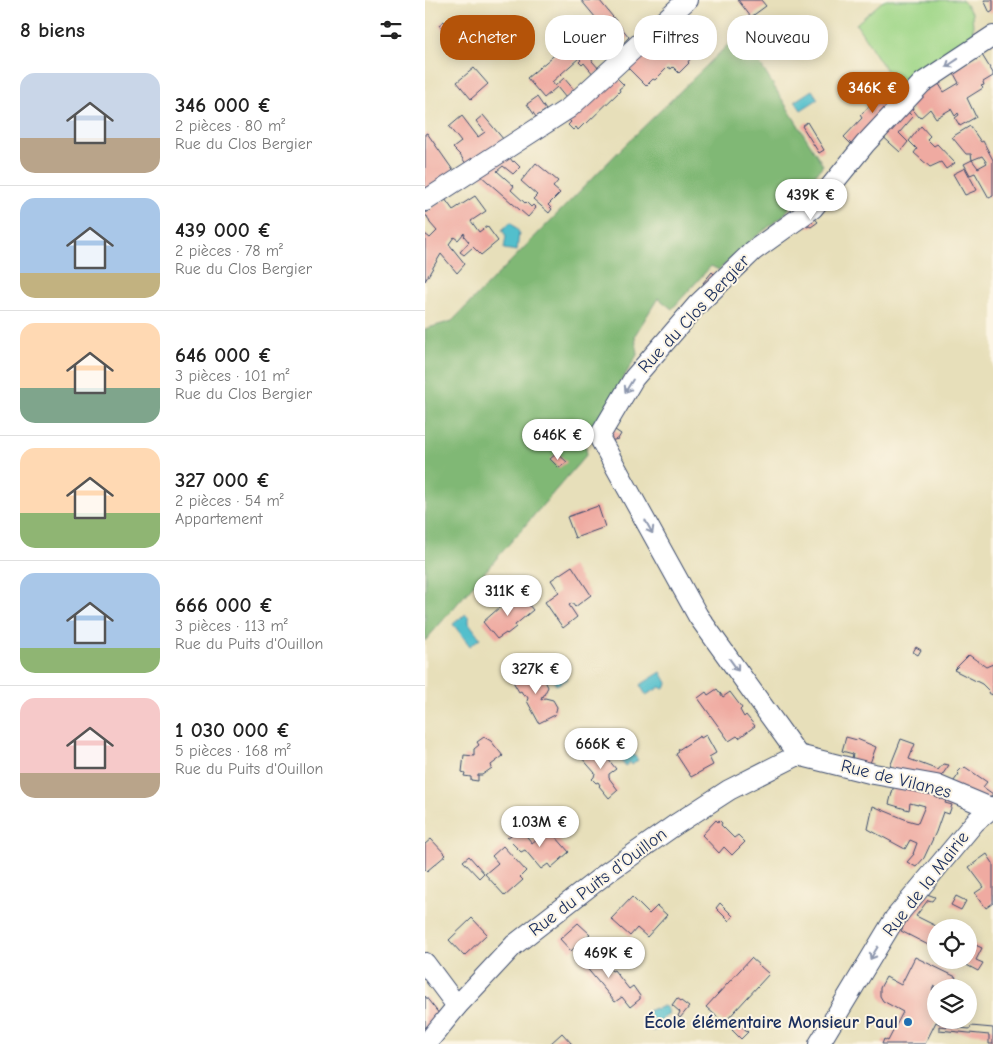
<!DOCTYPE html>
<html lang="fr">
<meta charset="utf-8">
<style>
body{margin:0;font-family:"Comic Neue",sans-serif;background:#f2f2f2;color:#222;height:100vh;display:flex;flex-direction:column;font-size:19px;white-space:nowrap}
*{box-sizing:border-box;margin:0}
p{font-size:16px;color:#767676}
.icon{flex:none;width:28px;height:28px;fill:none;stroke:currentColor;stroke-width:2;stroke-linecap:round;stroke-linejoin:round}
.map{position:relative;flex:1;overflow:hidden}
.sheet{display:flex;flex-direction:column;background:#fff;width:425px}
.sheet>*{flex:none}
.banner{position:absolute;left:15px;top:15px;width:475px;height:45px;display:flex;gap:10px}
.buttons{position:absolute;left:502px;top:919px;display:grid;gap:10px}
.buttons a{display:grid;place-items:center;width:50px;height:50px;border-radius:50%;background:#fff;box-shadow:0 2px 12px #0003;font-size:25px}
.price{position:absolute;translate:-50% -42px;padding:0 11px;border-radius:18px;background:#fff;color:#222;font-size:16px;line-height:32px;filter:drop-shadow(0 1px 2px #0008)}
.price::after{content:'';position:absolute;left:50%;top:30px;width:15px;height:11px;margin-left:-8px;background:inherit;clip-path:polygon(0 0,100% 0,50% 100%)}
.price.active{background:#b45309;color:#fff}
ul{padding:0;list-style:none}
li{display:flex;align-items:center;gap:15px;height:125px;padding:0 20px}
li+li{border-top:1px solid #e0e0e0}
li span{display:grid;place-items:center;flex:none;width:140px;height:100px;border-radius:15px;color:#555}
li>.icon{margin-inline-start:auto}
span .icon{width:60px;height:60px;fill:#fffc;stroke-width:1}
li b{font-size:21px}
h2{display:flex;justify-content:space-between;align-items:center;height:60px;padding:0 20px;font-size:21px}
.chip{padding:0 18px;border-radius:20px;background:#fff;box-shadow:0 2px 12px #0003;font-size:18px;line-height:45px}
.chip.active{background:#b45309;color:#fff}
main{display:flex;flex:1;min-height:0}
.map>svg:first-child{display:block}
</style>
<main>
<section class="sheet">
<h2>8 biens<svg class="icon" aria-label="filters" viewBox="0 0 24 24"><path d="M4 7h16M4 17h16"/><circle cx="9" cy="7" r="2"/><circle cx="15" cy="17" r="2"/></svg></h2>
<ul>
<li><span style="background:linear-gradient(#c9d6e8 65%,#b9a48a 0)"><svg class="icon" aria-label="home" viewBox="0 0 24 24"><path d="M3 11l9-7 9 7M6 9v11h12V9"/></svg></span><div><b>346 000 €</b><p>2 pièces · 80 m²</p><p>Rue du Clos Bergier</p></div></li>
<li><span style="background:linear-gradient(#a9c7e8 75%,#c2b280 0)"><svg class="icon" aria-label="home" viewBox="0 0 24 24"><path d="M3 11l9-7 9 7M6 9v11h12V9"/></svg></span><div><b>439 000 €</b><p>2 pièces · 78 m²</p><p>Rue du Clos Bergier</p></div></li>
<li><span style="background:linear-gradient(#ffd9b3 65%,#7fa58c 0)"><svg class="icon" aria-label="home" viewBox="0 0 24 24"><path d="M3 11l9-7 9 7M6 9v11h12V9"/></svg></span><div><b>646 000 €</b><p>3 pièces · 101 m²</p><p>Rue du Clos Bergier</p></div></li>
<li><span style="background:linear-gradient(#ffd9b3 65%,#8fb573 0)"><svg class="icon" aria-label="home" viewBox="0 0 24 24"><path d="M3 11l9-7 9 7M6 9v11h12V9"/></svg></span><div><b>327 000 €</b><p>2 pièces · 54 m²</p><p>Appartement</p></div></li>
<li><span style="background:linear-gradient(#a9c7e8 75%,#8fb573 0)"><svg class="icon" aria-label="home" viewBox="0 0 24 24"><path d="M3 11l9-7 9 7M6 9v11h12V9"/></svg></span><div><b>666 000 €</b><p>3 pièces · 113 m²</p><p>Rue du Puits d'Ouillon</p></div></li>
<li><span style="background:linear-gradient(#f6c9c9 75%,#b9a48a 0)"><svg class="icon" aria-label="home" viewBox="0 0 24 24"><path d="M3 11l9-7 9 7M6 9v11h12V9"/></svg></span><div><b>1 030 000 €</b><p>5 pièces · 168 m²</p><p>Rue du Puits d'Ouillon</p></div></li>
</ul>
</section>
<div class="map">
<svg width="568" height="1044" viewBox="0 0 568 1044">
<rect width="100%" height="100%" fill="#fcf5e5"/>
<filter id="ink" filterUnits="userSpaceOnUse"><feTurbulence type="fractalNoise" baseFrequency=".02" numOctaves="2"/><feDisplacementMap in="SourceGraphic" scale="10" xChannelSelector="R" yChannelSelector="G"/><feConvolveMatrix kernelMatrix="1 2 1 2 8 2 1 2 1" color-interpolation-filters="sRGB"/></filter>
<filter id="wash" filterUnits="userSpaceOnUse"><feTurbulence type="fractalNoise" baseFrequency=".0096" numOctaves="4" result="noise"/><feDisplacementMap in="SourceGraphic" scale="20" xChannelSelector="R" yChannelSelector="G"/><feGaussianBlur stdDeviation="1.12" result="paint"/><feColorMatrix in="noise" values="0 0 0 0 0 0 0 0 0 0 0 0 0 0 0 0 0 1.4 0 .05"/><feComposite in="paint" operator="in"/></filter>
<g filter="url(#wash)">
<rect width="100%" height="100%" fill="#e7dfba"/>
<path fill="#a0d789" stroke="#5e8374" d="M459,0H537L547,13L549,41L486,85L472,87L431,24Z"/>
<path fill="#80b875" stroke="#4e746a" d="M317,31L327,51L398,165L358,216L324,242L294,270L286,266L247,309L233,298L210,335L212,355L160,443L162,454L0,641V329L27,321L200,145Z"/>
<g fill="#52bfcc" stroke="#367795">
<path d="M387,90L393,99L376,110L370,101Z"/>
<path d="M86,222L94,232L92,251L79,249L81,236L77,230Z"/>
<path d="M41,614L44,618V623L55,638L45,646L28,624Z"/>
<path d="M130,657L142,679L131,685L119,663Z"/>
<path d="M236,672L242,683L241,687L238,689L235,687L221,695L215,685Z"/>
<path d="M194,737L213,760L207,765L205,762L200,766L184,746Z"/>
<path d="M238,1006C242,1007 245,1011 243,1015L237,1019L232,1030L227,1031C222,1027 222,1017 223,1011L230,1008L231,1009Z"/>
</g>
<g id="blocks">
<g fill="#efaaa1" fill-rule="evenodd">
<path d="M156,0L175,1L204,37L195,47Z"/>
<path d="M313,0H336L341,6L326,17Z"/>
<path d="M559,0H568V11L565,13Z"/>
<path d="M82,17L90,26L84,31L77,21Z"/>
<path d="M171,20L187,39L167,57L168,58L167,61L175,70L169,75L159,63L157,65L154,62L156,60L154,58L127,82L130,86L139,78L150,91L141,98L132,87L119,98L102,78Z"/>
<path d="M19,21L24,27L19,31L14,25Z"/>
<path d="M234,34L255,55L258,53L261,54L263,53L265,56L264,57L265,59L263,62L264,63L254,73L248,67L246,69L243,67L230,80L228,79L221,86L201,66Z"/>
<path d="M389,34H393L396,41L394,42H389L387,35Z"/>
<path d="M557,55L568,73V76L558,82L559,85L556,86L558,88L542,98L551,117L535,126L530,118L534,115L533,113L530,116L526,109L511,118L505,109L495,118L483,104L512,81L519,92L534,83L527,70Z"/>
<path d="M49,68L63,84L46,99L32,82Z"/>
<path d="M192,78L199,85L194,89L195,91L160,125L159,124L153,130L151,127L148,130L143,125L146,122L144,120L185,81L187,83Z"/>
<path d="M468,84L475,98L427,145L419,137L437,118L435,115Z"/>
<path d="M112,97L121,110L111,117L102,104Z"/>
<path d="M479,108L488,117L474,133L483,142L475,152L455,134Z"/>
<path d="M58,115L79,140L42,165L35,155L28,148L36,142L24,127L37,116L53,137L60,132L51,121Z"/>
<path d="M382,122L399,150L394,153L377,126Z"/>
<path d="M496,126L505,136L502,139L509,146L512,144L530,163L521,169L516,162L505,167L489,153L492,149L484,141Z"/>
<path d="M545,126L556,142L558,141L568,160V196L564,198L550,173L545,175L539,164L547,160L546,154H541L527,137ZM557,156L562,163L553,168L547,160Z"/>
<path d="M2,133L30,173L0,194V134Z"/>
<path d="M82,154L88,162L89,161L95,167L88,174L78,166L72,171L89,186L86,190L100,203L101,202L106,207L108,205L111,208L103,217L55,175Z"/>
<path d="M111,163L133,181L128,187L135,193L123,205L127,209L124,213L108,199L112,195L96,181Z"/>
<path d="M540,168L552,190L540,195L528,174Z"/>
<path d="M50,196L61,211L46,221L54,232L62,226L73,241L56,255L48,247L39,255L35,252L44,242L39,236L40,235L39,233L33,240L29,237L24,244L40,264L32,273L16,254L0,281V234L5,238L12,231L5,223L2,216H0V213L20,199L28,210Z"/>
<path d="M386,214L393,222L386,227L384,226L382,227L379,223Z"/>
<path d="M287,272L292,277L283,287L278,283Z"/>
<path d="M187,428L196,434L193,439L185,441L184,431Z"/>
<path d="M132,453L142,462L134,468L125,459Z"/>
<path d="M173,506L180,527L150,538L142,517Z"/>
<path d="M147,566L166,595L150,607L147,603L144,605L152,617L138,628L120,602L134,592L126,580Z"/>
<path d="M95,594L108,610L90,625L91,627L82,634L81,633L72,639L58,622L75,607L76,608L83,602L84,603Z"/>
<path d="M491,647L496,650L493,655L488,652Z"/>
<path d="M544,655L561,667L568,664V695L563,693L564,691L557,684L529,670Z"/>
<path d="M102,670L106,678L118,677L123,687L118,697L117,696L116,700L120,698L128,700L132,707L130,715L114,723L102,701L103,698L101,695L99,696L96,691L94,692L86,678Z"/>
<path d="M292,689L298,697L305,692L317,708L315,710L319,717L321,715L330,726L314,738L312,736L304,741L273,698L281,692L283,695Z"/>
<path d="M281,735L291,753L284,757L288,765L266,777L251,754L254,752L253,750L275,736L276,738Z"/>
<path d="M59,737L66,741L78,756L66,765L67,768L57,775H53V781L46,780V777L39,776L40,773L37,772L39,755L49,756V749L54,745L52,742Z"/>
<path d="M421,737L432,740V739L451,747L444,766L426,762L428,754L417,751Z"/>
<path d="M476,739L490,744L484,759L513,770L518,764L524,765L513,781L464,769Z"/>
<path d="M171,744L191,769L184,774V778L193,790L184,798L174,786L175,785L173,782L171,783L167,779L169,777L170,773L156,757Z"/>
<path d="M540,767L562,782L558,787L568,794L561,800L526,785L534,774L532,772L536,768L538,769Z"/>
<path d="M469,785L523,795L520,803L527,805L524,814L518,812L511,832L499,858L491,867L482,862L489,854H488L492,843L485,840L480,849L443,829L448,806L482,820L493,823L500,806L493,804V805L485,803L484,810L464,804Z"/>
<path d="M291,820L293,822L294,820L297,823L296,825L309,838L313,835L320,842L307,855L299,847L294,853L277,835Z"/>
<path d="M95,828L107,843L124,829L144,852L126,868L123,864L116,869L100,850L96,852L82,838Z"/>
<path d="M6,839L21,855L2,871L0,869V844Z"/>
<path d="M78,846L101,871L95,877L98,880L80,896L60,874L73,863L67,856Z"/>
<path d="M562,854L568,863V903L561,908L550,893L559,887L544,867Z"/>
<path d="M44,856L59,873L54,878L38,861Z"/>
<path d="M502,894L510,897L507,901L503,900L491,916L515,928H511V949L476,931L486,913Z"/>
<path d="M531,896L541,901L536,910L526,905Z"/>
<path d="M207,897L224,914L232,906L242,915L222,937L212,928L205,936L186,919Z"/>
<path d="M295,903L308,916L304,921L291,908Z"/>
<path d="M47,918L62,934L39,956L24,940Z"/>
<path d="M153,923L165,934L146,951L135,939Z"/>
<path d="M544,942L557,948L551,960L558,963L553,971L532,960H544Z"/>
<path d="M170,948L180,961V964L187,971L189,970L204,989L208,986L215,996V999L205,1007L197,997L190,1002L155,960Z"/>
<path d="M490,957L531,977L526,988H512L509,986L507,990L511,993V1020H517L515,1024L511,1022L500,1044H457L459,1039L463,1041L478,1012L458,1001L455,996V988L461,977L476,985Z"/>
<path d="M326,958L344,974L299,1023L281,1007Z"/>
<path d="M0,996L15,1015L0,1037Z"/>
<path d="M252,998L264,1007L255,1018L253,1016L255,1012L247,1005Z"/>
<path d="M313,1023L323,1032L316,1039L307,1030Z"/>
<path d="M514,1026L545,1029L546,1026L568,1028V1044H564V1035L514,1030Z"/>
<path d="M137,1033L147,1044H125Z"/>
</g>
</g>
</g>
<g filter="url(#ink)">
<use href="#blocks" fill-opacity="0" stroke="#3a496c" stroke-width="1"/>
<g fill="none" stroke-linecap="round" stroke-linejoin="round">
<defs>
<g id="street">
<path d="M0,201L144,108L262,0"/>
<path d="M373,755L273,616L174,437L209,378L272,305L328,251L388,208L440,144L497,83L568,36"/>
<path d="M373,755L449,774L511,785L568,809"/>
<path d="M0,963L32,1006"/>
<path d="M1,1044L32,1006L89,945L183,872L250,825L304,790L373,755"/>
<path d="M394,1044L470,918L550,822L568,807"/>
</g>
</defs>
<use href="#street" stroke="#3a496c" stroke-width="22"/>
<use href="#street" stroke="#fff" stroke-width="20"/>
</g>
<defs><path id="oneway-shaft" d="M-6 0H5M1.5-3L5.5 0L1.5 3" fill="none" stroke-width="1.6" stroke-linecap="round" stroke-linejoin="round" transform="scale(1.25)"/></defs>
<g stroke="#8d97ae">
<use href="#oneway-shaft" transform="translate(527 63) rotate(146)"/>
<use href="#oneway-shaft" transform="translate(204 386) rotate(121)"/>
<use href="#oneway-shaft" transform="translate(224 527) rotate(61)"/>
<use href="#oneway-shaft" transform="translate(309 665) rotate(54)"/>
<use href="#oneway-shaft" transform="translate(449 953) rotate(121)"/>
</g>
</g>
<circle fill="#1f6fb2" stroke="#fcf5e5" stroke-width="2" cx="483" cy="1022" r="5"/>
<g text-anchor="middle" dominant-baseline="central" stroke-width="4" stroke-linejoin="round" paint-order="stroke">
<g font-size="18" fill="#1b2f5e" stroke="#fcf5e5">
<text transform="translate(269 314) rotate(-47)">Rue du Clos Bergier</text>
<text transform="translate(471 779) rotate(14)">Rue de Vilanes</text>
<text transform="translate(173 882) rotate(-37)">Rue du Puits d'Ouillon</text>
<text transform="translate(501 884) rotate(-52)">Rue de la Mairie</text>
</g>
<g font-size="18" font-weight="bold" fill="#1b2f5e" stroke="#fcf5e5" text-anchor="end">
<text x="473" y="1022">École élémentaire Monsieur Paul</text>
</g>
</g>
</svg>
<div class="buttons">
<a><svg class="icon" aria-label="locate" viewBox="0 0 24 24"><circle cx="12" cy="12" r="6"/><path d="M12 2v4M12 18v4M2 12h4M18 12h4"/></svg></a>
<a><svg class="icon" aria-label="layers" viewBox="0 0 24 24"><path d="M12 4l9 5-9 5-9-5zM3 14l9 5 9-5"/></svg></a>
</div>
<b class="price active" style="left:448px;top:114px">346K €</b>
<b class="price" style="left:386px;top:221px">439K €</b>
<b class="price" style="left:133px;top:461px">646K €</b>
<b class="price" style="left:83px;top:617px">311K €</b>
<b class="price" style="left:111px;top:695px">327K €</b>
<b class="price" style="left:176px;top:770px">666K €</b>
<b class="price" style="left:115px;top:848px">1.03M €</b>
<b class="price" style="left:184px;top:979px">469K €</b>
<div class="banner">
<a class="chip active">Acheter</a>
<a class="chip">Louer</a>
<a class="chip">Filtres</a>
<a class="chip">Nouveau</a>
</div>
</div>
</main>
